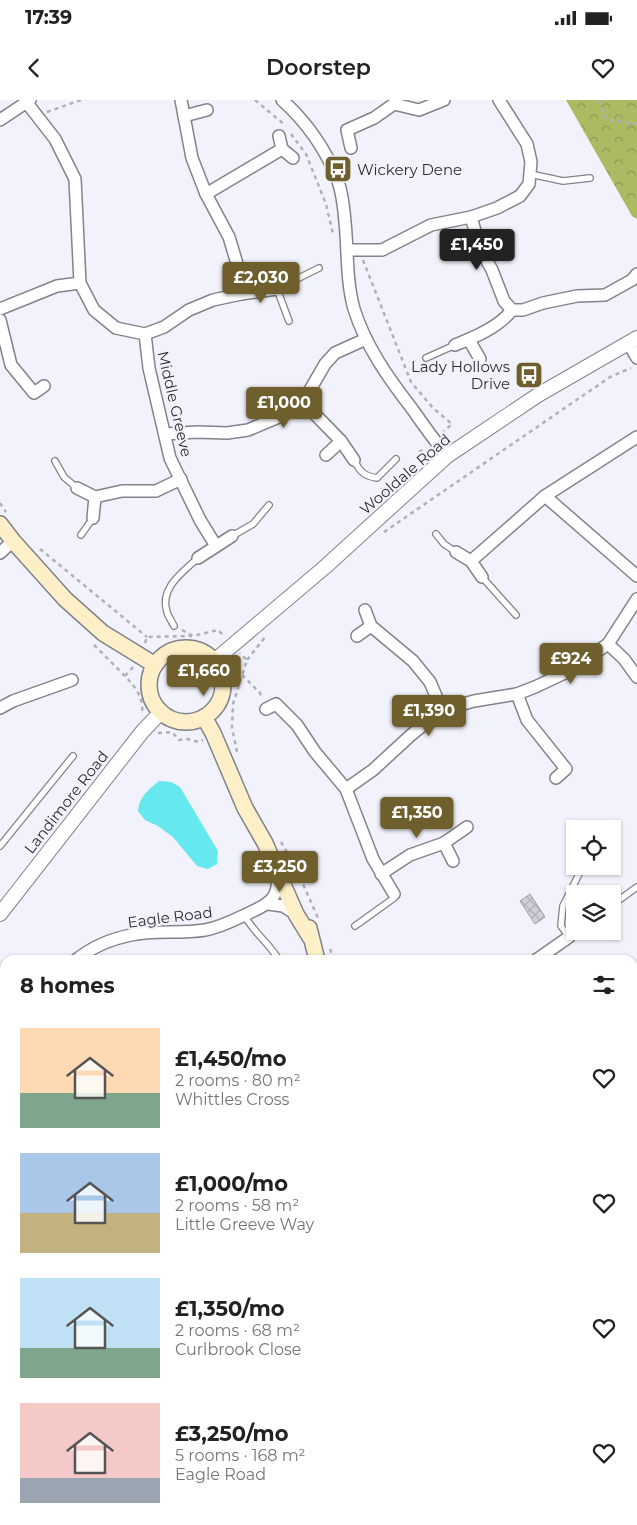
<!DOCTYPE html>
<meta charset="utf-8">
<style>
body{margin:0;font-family:Montserrat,sans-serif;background:#f6f6f6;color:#222;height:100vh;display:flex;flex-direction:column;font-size:19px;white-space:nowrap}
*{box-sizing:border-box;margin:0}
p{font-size:16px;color:#767676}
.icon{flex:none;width:28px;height:28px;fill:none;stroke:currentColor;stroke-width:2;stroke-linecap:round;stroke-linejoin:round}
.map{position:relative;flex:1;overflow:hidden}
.side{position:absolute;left:0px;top:855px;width:638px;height:570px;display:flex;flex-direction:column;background:#fff;border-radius:15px 15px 0 0;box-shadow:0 1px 4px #0004}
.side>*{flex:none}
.controls{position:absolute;left:566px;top:720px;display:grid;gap:10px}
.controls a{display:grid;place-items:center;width:55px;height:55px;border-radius:0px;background:#fff;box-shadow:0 1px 4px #0004;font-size:25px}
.price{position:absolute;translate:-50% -42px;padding:0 11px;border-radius:5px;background:#6f5f2d;color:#fff;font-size:16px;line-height:32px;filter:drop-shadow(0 1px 2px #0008)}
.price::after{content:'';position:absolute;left:50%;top:30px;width:15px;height:11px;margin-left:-8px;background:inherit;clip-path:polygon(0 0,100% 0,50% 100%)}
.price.on{background:#222;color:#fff}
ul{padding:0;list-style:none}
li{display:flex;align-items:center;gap:15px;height:125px;padding:0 20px}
li span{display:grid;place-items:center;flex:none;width:140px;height:100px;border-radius:0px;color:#555}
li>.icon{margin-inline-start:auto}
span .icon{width:60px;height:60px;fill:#fffc;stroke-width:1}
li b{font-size:21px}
h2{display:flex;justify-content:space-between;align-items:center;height:60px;padding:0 20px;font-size:21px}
.status{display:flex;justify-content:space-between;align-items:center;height:35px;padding:0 25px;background:#fff;direction:ltr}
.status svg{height:14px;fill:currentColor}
header{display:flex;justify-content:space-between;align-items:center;height:65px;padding:0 20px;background:#fff;font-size:22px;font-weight:600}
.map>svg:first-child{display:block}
</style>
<div class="status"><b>17:39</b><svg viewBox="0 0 49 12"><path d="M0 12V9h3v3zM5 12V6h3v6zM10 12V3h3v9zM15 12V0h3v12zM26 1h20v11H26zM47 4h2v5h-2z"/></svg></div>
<header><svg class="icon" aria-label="back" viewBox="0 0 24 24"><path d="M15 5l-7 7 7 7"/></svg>Doorstep<svg class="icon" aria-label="heart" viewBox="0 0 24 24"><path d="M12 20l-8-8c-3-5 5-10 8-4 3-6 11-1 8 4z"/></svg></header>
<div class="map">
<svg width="637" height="1425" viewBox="0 0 637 1425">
<defs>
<pattern id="forest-crowns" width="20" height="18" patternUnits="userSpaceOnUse" patternTransform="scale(1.25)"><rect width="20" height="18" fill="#acbb62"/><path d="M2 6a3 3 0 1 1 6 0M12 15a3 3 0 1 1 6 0" fill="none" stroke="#8c9851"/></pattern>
<pattern id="building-cross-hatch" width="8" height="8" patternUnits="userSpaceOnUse" patternTransform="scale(1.25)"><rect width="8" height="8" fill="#cecfd7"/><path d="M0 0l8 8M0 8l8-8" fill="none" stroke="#b1b2b9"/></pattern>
</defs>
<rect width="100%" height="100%" fill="#f1f2fb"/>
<path fill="url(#forest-crowns)" d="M566,0H637V119L632,116Z"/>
<path fill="#65e8ee" d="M159,681L171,682L180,687L218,751L217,764L208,769L197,766L173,737L158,726L145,720L138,711C139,697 148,690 159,681Z"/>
<path fill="url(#building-cross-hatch)" stroke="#9c9da5" d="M530,794L545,817L535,824L520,801Z"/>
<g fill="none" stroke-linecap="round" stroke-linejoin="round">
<defs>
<g id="service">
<path d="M530,74L563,81L590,78"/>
<path d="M289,221L277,189L319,168"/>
<path d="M426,258L455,245"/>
<path d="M354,360C360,372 364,376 377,378L396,359"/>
<path d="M55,361L64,377L77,388"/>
<path d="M436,434L444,444L456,452"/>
<path d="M81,435L93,418"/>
<path d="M232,436L253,424L269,405"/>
<path d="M482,477L516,515"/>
<path d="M174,526C172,522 168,516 167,512C159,488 183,472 198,458"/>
<path d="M0,746L73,656"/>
<path d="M612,805L637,787"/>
<path d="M244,815C254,833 269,843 279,860"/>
<path d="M355,826L394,798V794"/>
<path d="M577,831L569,837L561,826L563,806L581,770"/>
<path d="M632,883L637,880"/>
</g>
<g id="minor">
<path d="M181,0L192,58L206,94L229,137L238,167L241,194"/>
<path d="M282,0C306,21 327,51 338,81C342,93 344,109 345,122C348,151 346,180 354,209C366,247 389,279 413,310C424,326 435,341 447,356"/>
<path d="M27,3L55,39L75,79L80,183L94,210L116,228L145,234L149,268L170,358L200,420L216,446"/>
<path d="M184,16L207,10"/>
<path d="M0,20L30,0"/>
<path d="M279,36L282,49L293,58"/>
<path d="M351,48L347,30L374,18L394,4L419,10L444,0"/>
<path d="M206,94L282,49"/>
<path d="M471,117L480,148L492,170L504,201L512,210H523L543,203L577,196L605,195L632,180L637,174"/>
<path d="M347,150H382L431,125L471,117L497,108L520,96L529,84L531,62L527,44L499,0"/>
<path d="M0,209L57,186L80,183"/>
<path d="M0,220L11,265L34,293L44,286"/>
<path d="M145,234L164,227L189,210L213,200L241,194L277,189"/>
<path d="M469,240L480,259"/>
<path d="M628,243L637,258"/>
<path d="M455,245C475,237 499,227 512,210"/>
<path d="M303,302L341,341L354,360"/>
<path d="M165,334L197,332L227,333L248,330L279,317L303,302L325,264L335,253L366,239"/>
<path d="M326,355L341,341"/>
<path d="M77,388L95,397L93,418"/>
<path d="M545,396L637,476"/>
<path d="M95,397L122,391H156L181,379"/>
<path d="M456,452L471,461"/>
<path d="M0,453L13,441"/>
<path d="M198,458L232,436"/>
<path d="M482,477L471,461L545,396L637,337"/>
<path d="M365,510L371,526"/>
<path d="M357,536L371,526L413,561L430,582L442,610"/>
<path d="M608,544L624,559L637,577"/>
<path d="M517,594L527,620L566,669L556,678"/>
<path d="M0,608L13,601L72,580"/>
<path d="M266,609L276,604L297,625L315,652L346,689L373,759L394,794"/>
<path d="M346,689L373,670L411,635L442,610L474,601L517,594L535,587L569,571L608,544L637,499"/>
<path d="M444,743L453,761"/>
<path d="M381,774L410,755L444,743L467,727"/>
<path d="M268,804L283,806L296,814"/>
<path d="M76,860C92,847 111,839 131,835C154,830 181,834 205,830C222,827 236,819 251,812C269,804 280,797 277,775"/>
<path d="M536,860L569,837"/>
<path d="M0,898L5,902"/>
<path d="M632,1016L637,1020"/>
<path d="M632,1224L637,1236"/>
</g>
<g id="tertiary">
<path d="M214,561L325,467L447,356L538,295L637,238"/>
<path d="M0,814L142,632L161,612"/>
</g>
<g id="secondary">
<path d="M0,424L13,441L65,499L103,533L155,565"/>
<circle cx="186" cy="585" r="37"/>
<path d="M204,617L213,633L245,708L265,743L296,814L310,837"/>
<path d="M309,828L317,860"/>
<path d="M457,1420L459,1425"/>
</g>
</defs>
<use href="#service" stroke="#82838b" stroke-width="8"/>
<use href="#minor" stroke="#82838b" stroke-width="14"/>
<use href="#tertiary" stroke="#82838b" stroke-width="16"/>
<use href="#secondary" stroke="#82838b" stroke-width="18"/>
<g stroke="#b0b1b8" stroke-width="2.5" stroke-dasharray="4 4" stroke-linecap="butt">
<path d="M255,0L285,25"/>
<path d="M599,0L607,20L637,24"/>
<path d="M47,12L81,0"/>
<path d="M291,34L306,54L326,104L333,134"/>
<path d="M363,160L411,282L433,308L452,324L443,332"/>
<path d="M419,352L426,348"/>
<path d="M0,403L6,412"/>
<path d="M384,432L610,277L631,268"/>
<path d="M40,449L147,537"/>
<path d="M182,530L193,536L218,530L224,536"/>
<path d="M145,543L147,537L192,536"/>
<path d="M94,545L125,576"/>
<path d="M247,560L266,536"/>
<path d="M133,567L125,576C135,587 144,597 142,613"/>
<path d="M242,575L260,593L262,599"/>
<path d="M158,633L172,632L179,640L187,639L199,642L203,640"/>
<path d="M237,652L232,628L233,604L247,560L240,553"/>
<path d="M281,742L295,766L318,818"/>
<path d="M330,849L334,860"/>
<path d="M632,1091L637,1087"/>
<path d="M473,1420L476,1425"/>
</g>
<use href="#service" stroke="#fff" stroke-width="5.5"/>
<use href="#minor" stroke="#fff" stroke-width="11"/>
<use href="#tertiary" stroke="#fff" stroke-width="14"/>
<use href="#secondary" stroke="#fdf0c8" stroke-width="15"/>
</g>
<defs>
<symbol id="bus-square" viewBox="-11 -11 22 22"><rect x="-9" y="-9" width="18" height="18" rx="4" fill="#6f5f2d" stroke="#f1f2fb"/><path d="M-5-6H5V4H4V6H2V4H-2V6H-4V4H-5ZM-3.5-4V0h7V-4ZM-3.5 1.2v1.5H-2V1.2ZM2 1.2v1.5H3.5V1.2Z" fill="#fff"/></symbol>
</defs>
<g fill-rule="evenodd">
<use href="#bus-square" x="322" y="53" width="32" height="32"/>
<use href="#bus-square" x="513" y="259" width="32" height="32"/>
</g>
<g text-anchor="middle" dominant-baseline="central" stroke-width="4.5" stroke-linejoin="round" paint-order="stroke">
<g font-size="15" fill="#2e2e31" stroke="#f1f2fb" text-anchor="start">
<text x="357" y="69">Wickery Dene</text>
<text x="510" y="266" text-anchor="end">Lady Hollows<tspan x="510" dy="17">Drive</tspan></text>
</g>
<g font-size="15" fill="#2e2e31" stroke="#f1f2fb">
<text transform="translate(175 304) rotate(77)">Middle Greeve</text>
<text transform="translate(405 374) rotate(-41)">Wooldale Road</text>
<text transform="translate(66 702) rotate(-52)">Landimore Road</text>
<text transform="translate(170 817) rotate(-7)">Eagle Road</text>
</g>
</g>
</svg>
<div class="controls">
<a><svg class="icon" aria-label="locate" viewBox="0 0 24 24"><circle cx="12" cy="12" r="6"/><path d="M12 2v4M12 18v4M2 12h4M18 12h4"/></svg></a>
<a><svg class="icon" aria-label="layers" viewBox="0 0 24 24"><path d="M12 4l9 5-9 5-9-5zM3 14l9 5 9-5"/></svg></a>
</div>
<b class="price on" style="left:477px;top:171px">£1,450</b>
<b class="price" style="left:261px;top:204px">£2,030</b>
<b class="price" style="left:284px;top:329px">£1,000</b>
<b class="price" style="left:571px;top:585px">£924</b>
<b class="price" style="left:204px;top:597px">£1,660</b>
<b class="price" style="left:429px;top:637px">£1,390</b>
<b class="price" style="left:417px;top:739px">£1,350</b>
<b class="price" style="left:280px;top:793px">£3,250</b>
<section class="side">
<h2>8 homes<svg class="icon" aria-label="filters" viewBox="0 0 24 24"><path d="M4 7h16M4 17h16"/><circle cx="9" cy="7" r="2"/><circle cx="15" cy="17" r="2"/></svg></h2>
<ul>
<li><span style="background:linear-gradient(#ffd9b3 65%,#7fa58c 0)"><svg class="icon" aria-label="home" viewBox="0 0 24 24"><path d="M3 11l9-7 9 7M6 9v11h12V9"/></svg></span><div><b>£1,450/mo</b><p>2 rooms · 80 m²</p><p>Whittles Cross</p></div><svg class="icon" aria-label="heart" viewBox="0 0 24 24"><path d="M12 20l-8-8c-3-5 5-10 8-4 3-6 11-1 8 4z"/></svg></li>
<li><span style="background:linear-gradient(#a9c7e8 60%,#c2b280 0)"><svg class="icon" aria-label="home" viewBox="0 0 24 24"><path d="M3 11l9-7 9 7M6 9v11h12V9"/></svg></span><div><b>£1,000/mo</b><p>2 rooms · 58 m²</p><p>Little Greeve Way</p></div><svg class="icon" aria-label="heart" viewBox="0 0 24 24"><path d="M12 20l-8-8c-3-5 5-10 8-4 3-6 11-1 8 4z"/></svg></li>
<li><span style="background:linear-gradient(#bfe0f5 70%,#7fa58c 0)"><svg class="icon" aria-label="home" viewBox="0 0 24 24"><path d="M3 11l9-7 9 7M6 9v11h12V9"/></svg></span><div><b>£1,350/mo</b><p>2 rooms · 68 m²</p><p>Curlbrook Close</p></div><svg class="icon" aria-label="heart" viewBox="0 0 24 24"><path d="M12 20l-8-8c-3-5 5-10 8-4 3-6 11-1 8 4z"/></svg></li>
<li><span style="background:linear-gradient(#f6c9c9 75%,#9aa5b1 0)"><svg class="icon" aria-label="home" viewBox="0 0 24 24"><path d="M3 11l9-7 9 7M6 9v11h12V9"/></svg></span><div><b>£3,250/mo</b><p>5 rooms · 168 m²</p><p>Eagle Road</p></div><svg class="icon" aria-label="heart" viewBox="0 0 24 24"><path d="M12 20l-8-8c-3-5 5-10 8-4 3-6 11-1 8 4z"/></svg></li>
</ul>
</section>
</div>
